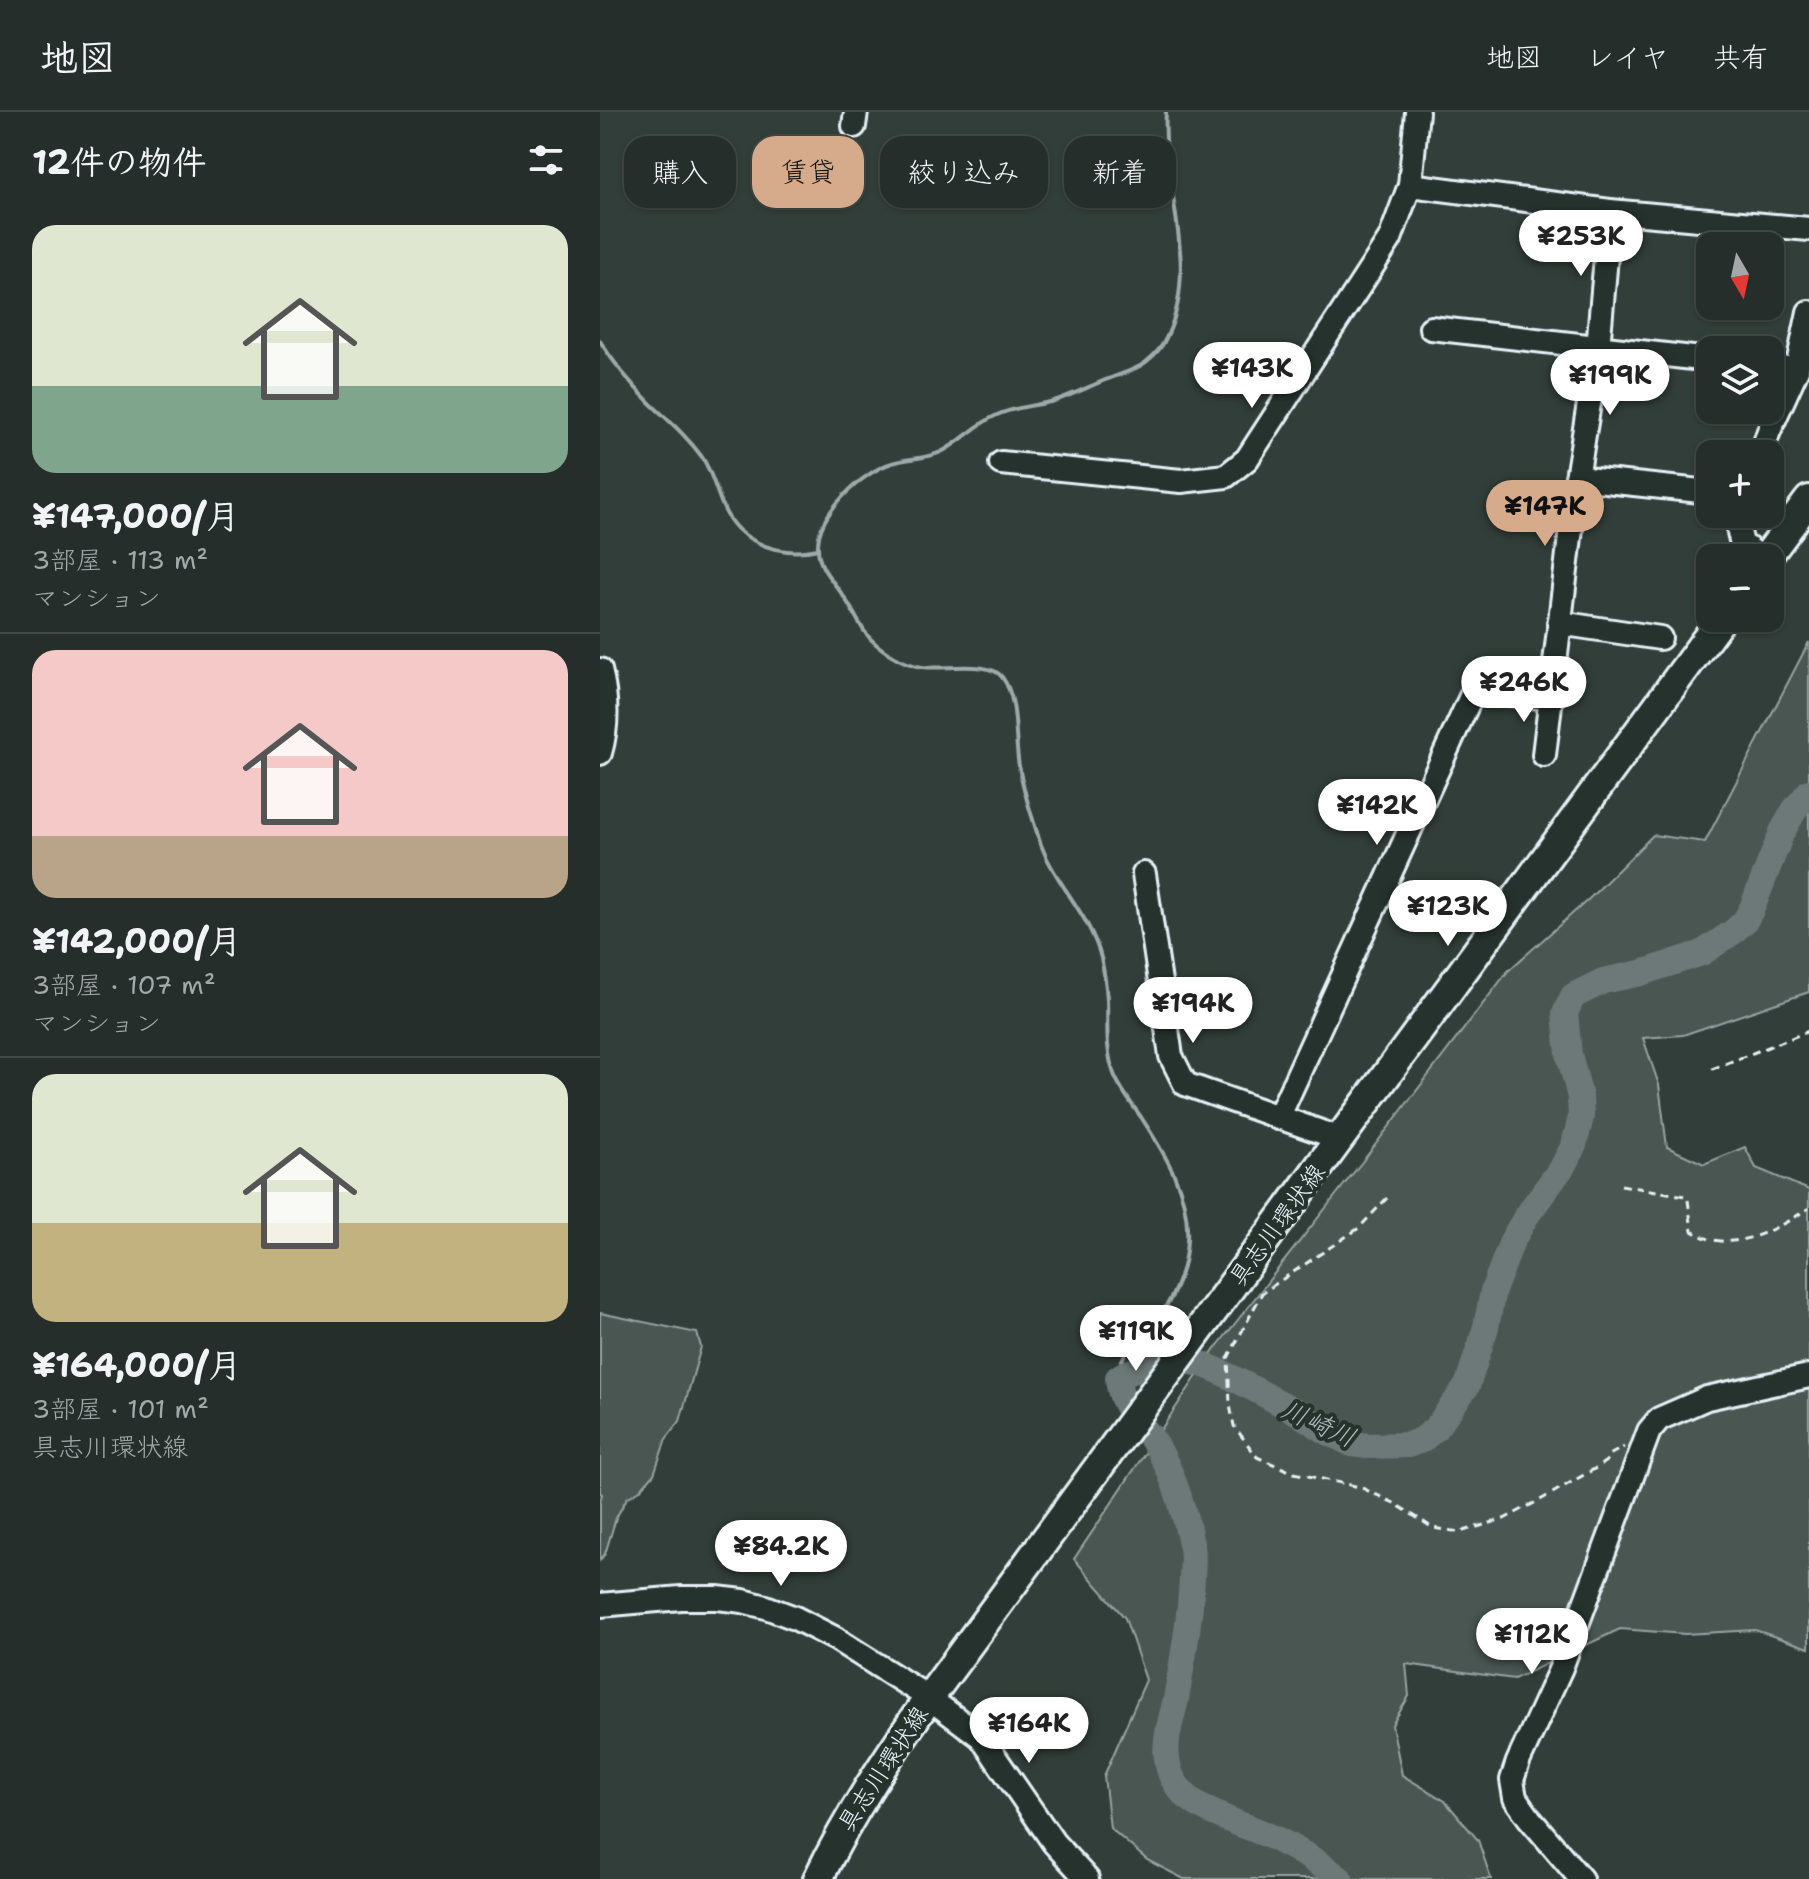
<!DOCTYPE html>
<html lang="ja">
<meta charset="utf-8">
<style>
body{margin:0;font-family:"Shantell Sans","Klee One",sans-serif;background:#2e3633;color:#f1f3f6;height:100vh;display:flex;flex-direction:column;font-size:30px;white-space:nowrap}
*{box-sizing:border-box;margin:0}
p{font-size:26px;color:#a4a8a9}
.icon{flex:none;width:44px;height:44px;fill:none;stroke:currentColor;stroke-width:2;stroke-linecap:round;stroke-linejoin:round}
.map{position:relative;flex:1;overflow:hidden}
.panel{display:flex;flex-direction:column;background:#262e2b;width:600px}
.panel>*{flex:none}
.hud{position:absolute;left:24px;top:24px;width:760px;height:72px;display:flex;gap:16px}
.needle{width:52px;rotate:171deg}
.tools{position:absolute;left:1096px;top:120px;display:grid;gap:16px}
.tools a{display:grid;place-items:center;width:88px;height:88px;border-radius:16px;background:#262e2b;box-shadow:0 2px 6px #0004,0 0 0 2px #424a47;font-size:40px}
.price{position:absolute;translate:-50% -68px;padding:0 18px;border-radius:28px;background:#fff;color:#222;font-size:26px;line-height:52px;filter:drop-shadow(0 2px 4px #0008)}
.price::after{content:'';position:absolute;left:50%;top:48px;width:24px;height:18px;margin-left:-12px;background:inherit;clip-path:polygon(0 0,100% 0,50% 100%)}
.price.active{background:#d6ab8b;color:#111}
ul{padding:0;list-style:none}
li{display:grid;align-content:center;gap:16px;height:424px;padding:0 32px}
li+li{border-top:2px solid #424a47}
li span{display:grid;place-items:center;height:248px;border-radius:24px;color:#555}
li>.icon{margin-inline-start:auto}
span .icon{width:144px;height:144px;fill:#fffc;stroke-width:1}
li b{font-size:34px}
h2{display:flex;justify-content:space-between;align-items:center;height:96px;padding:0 32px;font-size:34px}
.pill{padding:0 28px;border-radius:24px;background:#262e2b;box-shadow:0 2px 6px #0004,0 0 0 2px #424a47;font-size:28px;line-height:72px}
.pill.active{background:#d6ab8b;color:#111}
header{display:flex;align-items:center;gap:48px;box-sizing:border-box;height:112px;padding:0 40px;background:#262e2b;border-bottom:2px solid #424a47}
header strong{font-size:38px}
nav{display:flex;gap:44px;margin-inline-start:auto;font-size:28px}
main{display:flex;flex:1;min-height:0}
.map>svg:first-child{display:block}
</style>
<header>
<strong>地図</strong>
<nav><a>地図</a><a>レイヤ</a><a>共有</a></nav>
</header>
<main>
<section class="panel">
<h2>12件の物件<svg class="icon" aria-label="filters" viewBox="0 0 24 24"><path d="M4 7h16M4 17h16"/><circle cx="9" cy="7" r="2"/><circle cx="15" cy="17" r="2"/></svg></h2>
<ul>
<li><span style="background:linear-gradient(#dfe7d0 65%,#7fa58c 0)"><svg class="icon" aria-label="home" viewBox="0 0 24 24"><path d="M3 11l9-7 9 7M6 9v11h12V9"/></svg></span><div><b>¥147,000/月</b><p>3部屋 · 113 m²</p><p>マンション</p></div></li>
<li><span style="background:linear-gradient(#f6c9c9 75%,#b9a48a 0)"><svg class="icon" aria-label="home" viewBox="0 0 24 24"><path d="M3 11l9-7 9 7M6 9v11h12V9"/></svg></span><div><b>¥142,000/月</b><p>3部屋 · 107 m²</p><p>マンション</p></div></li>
<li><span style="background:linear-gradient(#dfe7d0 60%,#c2b280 0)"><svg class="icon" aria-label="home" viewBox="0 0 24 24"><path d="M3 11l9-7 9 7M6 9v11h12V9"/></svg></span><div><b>¥164,000/月</b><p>3部屋 · 101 m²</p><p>具志川環状線</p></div></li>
</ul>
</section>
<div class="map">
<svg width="1209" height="1767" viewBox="0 0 1209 1767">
<rect width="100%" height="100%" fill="#323e39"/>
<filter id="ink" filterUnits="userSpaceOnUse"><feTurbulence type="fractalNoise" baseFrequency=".0125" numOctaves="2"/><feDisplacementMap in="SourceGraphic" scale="16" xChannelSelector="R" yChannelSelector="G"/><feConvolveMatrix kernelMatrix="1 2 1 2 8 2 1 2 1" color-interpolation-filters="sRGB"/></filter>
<g filter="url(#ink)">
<g fill="#495651" stroke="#98a4a4" stroke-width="2">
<path d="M1209,530V880L1083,923L1043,926L1059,973L1067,1035L1104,1052L1145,1035L1156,1056L1209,1078V1536L1155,1518L1085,1522L1020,1517L914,1567L806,1552L809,1584L792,1613L802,1663L845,1689L878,1728L891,1767H584L547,1748L510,1716L504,1664L546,1568L525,1506L474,1447L615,1237L769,1041L908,859L991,785L1053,723L1105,730Z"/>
<path d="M0,1201L97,1221L101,1235L80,1309L66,1327L54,1362L40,1378L27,1386L16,1406L5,1442L0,1448V1390L2,1382L0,1381Z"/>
</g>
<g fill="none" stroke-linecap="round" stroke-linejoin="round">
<g stroke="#9ea9ab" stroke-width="4">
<path d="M0,229C14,252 32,273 51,292C69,309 87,324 102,345C118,369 118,402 142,421C164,438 191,443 218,437"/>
<path d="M518,1266C519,1234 547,1223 563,1199C577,1179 586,1152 587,1128C590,1081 565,1042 541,1005C531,991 520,977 514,962C505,937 508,913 507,887C506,873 504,859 501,846C490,802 453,770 439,727C432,704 423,679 419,654C414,627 419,587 402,565C390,548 344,558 322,555C307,553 289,543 277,533C261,520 256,502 244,485C233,468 218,457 218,435C217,402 262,360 292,351C307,346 326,347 341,340C361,330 376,312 397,303C414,295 435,294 454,289C472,283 490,274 508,267C521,262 536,258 546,250C555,243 563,234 567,224C601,153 561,74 566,0"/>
</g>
<path stroke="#6d7978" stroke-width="26" d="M740,1767C721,1752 700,1739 678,1728C649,1713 596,1701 578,1675C572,1667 568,1657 567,1647C564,1627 572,1606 576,1587C583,1547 590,1507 592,1466C592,1457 594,1446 592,1436C585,1401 575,1364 556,1333C542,1310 520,1297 518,1266L524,1262L555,1251L577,1249L599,1251L619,1259L656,1278L695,1299L726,1319L752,1332L768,1334L808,1333L822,1328L835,1317L867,1274L886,1215L893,1179L912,1129L927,1103L963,1054L974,1033L981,1005L980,985L969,942L965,901L973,884L1003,869L1041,861L1102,841L1133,820L1145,809L1152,796L1182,720L1195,697L1209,680"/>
<defs>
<g id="minor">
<path d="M254,14L256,0"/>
<path d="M810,73L1010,99L1209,117"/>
<path d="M831,216L1110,248"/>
<path d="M1170,254L1197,257"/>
<path d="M1161,342L1169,319L1197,257L1209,200"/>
<path d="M401,351L581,369L626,364L647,347L790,127L810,73L817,0"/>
<path d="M977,366L1110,380"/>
<path d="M1143,402L1139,420L1142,432L1162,446"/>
<path d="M959,511L1060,526"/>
<path d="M0,558C7,586 8,613 0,641"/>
<path d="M944,643L977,366L998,236L1010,99"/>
<path d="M544,762L571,944L585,972L741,1027"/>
<path d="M678,1006L874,578L949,586"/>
<path d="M0,1493L81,1486H117L143,1489L166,1495L195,1506L236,1527L329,1586L381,1625L454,1731L487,1767"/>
<path d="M981,1767L930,1707L915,1686L912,1668L918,1650L961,1556L1049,1319L1059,1307L1107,1286L1209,1264"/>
</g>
<g id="major">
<path d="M1166,446L1209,388"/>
<path d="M218,1767C249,1703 288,1644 329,1586L1122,506"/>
</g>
</defs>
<use href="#minor" stroke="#e8f1f8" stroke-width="28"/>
<use href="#major" stroke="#e8f1f8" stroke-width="34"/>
<g stroke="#e8f1f8" stroke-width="3" stroke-dasharray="8 6" stroke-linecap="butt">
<path d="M1112,957L1209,919"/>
<path d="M1021,1073L1085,1084L1088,1088L1092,1119C1129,1144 1176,1118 1209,1096"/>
<path d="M787,1086L759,1116L662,1181L628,1246L630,1293L634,1314L657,1345L694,1361L760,1375L794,1391L833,1416L860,1420L904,1407L942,1387L996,1356L1006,1349L1011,1342L1024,1335"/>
</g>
<use href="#minor" stroke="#26332d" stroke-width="22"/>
<use href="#major" stroke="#26332d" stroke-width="28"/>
</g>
</g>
<g text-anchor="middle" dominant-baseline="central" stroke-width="8" stroke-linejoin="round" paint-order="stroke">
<g font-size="24" fill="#e8f1f8" stroke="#26332d">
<text transform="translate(677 1113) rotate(-54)">具志川環状線</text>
<text transform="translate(283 1657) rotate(-57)">具志川環状線</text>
</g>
<g font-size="26" font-style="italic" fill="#b1bbbe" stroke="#26332d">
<text transform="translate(719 1311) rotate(24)">川崎川</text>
</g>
</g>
</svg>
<div class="tools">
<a><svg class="needle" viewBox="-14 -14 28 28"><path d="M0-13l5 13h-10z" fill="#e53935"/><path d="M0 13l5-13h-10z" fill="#a4a8a9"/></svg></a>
<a><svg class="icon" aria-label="layers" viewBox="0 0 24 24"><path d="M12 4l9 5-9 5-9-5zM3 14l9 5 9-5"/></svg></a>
<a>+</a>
<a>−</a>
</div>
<b class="price" style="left:981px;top:166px">¥253K</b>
<b class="price" style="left:652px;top:298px">¥143K</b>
<b class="price" style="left:1010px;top:305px">¥199K</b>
<b class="price active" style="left:945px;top:436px">¥147K</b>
<b class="price" style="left:924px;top:612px">¥246K</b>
<b class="price" style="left:777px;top:735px">¥142K</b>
<b class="price" style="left:848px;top:836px">¥123K</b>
<b class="price" style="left:593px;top:933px">¥194K</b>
<b class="price" style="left:536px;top:1261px">¥119K</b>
<b class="price" style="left:181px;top:1476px">¥84.2K</b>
<b class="price" style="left:932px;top:1564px">¥112K</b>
<b class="price" style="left:429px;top:1653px">¥164K</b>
<div class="hud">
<a class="pill">購入</a>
<a class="pill active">賃貸</a>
<a class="pill">絞り込み</a>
<a class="pill">新着</a>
</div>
</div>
</main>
